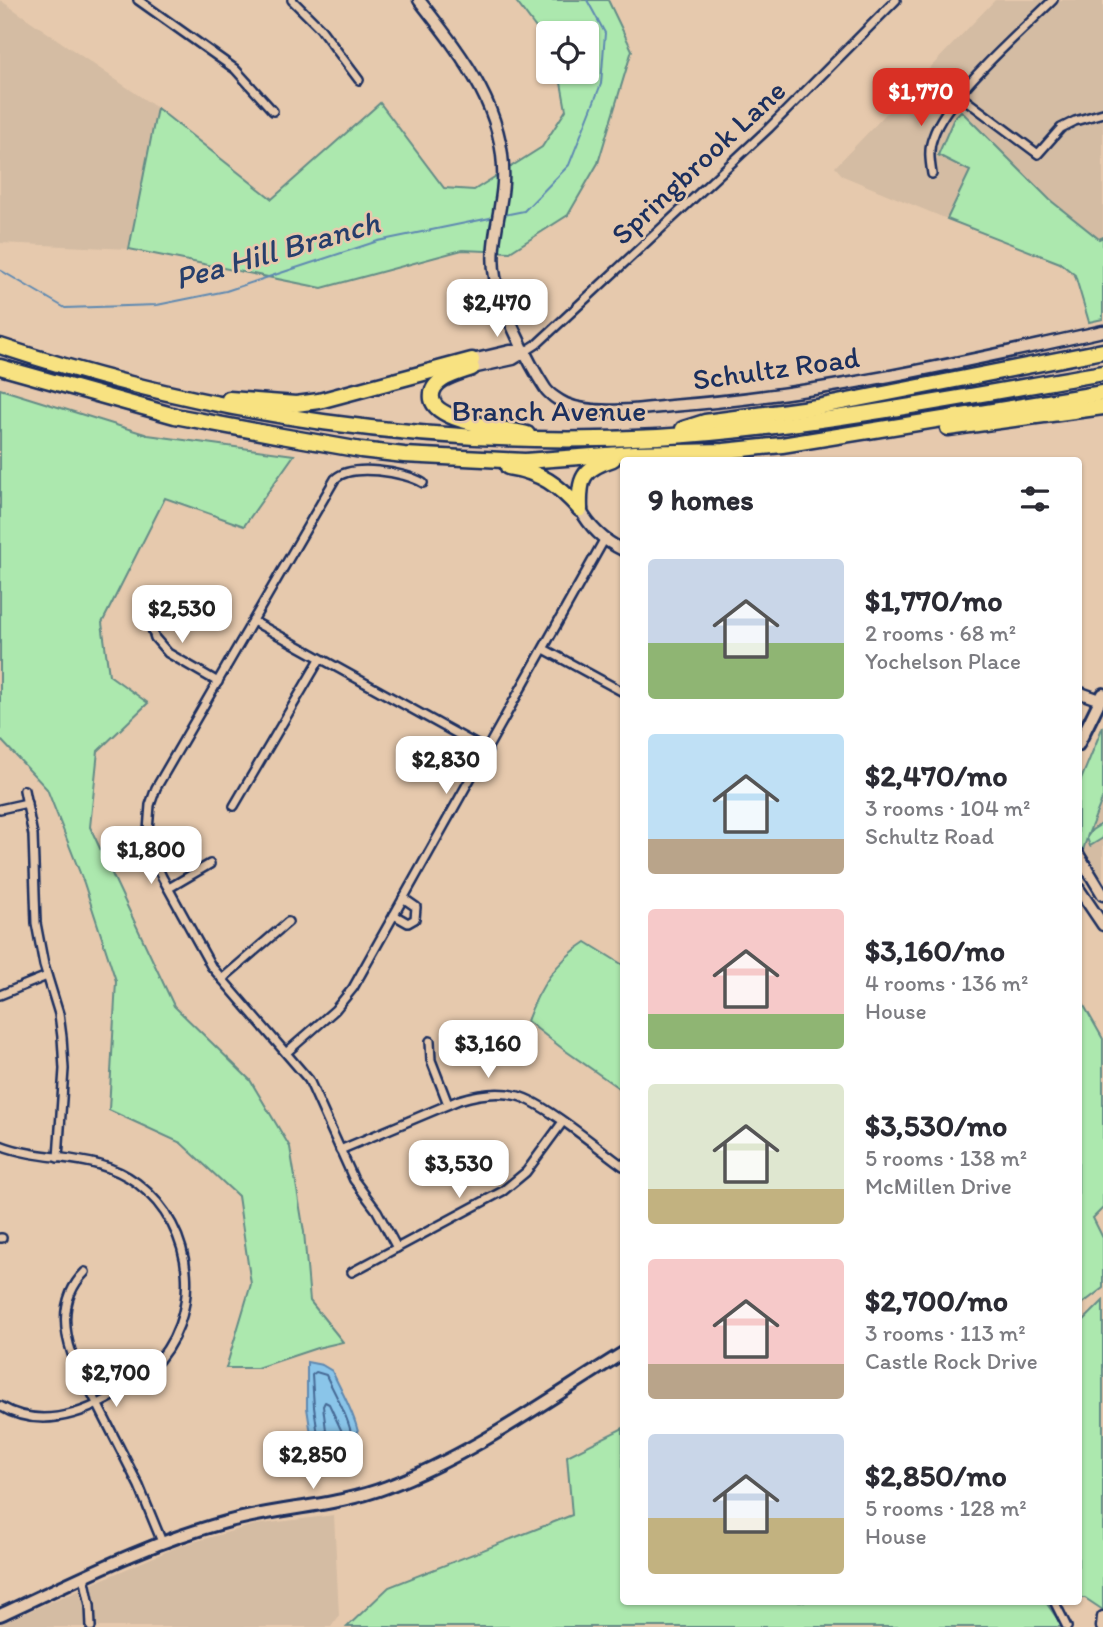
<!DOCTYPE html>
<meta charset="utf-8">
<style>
body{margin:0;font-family:Itim,sans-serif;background:#f2f2f3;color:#2b2b33;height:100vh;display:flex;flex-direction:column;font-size:26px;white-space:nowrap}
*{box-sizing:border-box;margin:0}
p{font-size:23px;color:#7c7c81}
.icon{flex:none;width:38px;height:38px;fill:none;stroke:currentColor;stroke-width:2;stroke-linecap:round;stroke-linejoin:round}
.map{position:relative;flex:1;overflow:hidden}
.panel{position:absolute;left:620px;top:457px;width:462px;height:1148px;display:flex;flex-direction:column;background:#fff;border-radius:7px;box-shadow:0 2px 5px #0004}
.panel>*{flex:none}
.tools{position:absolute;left:536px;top:21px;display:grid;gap:14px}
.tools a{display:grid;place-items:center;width:63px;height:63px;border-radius:7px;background:#fff;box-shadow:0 2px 5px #0004;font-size:35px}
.price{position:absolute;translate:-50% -60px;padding:0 16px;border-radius:14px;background:#fff;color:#222;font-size:23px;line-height:46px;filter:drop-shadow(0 2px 4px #0008)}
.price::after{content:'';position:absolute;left:50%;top:42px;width:21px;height:16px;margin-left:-10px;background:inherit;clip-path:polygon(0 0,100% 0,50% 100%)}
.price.active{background:#d93025;color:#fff}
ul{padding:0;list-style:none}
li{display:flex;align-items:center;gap:21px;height:175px;padding:0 28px}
li span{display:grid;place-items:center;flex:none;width:196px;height:140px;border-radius:7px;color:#555}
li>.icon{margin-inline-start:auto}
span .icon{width:84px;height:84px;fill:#fffc;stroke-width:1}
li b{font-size:30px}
h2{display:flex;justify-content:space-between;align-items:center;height:84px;padding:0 28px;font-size:30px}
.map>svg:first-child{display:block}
</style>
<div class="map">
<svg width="1103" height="1627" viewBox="0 0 1103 1627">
<rect width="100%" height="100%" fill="#e6c9ad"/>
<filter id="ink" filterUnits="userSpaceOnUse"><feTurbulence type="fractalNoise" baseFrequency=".0143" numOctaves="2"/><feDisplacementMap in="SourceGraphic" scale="14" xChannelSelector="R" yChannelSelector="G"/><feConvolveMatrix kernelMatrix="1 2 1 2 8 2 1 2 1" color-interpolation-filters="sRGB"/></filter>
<g filter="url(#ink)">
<g fill="#d4bca3">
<path d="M0,0L157,108L129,249L0,243Z"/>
<path d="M995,0H1103V235L1099,239L1050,200L938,154L970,171L947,219L843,176L835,167Z"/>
<path d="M1103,797V881L1083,850L1088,830Z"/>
<path d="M334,1515L339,1616L331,1627H0V1624L179,1546L254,1525Z"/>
</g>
<g fill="#ace8ae" stroke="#648c86" stroke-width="2">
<path d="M515,0H608L632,50L598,163L568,215L510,252L462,250L322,288L129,249L157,108L272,199L380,103L444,188L474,190L542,147L566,110L559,72H586V33H548V44Z"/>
<path d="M961,111L1050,200L1099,239L1103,237V319L1089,322L1075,275L1060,263L947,219L970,171L938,155L954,118Z"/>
<path d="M0,389L148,435L294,455L244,526L165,498L102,623L109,675L148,703L98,751L90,827L174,1006L250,1080L290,1147L304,1232L310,1301L343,1342L317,1348L257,1368H226L251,1284L238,1196L181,1143L109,1110L116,981L84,883L47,789L2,741L0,742Z"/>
<path d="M1103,726V797L1087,837L1092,830L1103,823V838L1090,846L1087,838L1083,850L1078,844V787Z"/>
<path d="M586,942L623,965V1091L563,1049L527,1021C539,988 556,961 586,942Z"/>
<path d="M1078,995L1103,1039V1208L1093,1218L1103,1238V1288L1078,1307Z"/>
<path d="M1103,1301V1610L1085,1598H1078V1326Z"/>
<path d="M623,1428V1601H1045L1063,1627H347L389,1587L572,1515L567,1456Z"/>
</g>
<path fill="#8ac5e9" stroke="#5e89b1" stroke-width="2" d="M307,1362L322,1365L332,1371C341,1391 371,1441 355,1459L322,1467L315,1461L307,1408Z"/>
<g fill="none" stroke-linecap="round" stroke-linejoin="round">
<g stroke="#476b96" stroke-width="2">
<path d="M316,1372L326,1375C334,1393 360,1435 350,1453L325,1459L321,1457L314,1407L312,1375Z"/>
<path d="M325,1402L329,1404L343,1434L344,1443L342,1446L332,1448L328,1446L323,1406Z"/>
</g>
<g stroke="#5e89b1" stroke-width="2">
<path d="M504,215L524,211L569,165L601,84L605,33L587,0"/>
<path d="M0,270L65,308L157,305L226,291L378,241L490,218"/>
</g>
<defs>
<g id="minor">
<path d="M138,0L235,69L273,111"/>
<path d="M292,0L320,28L359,80"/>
<path d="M959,95L1038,154L1061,128L1075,121L1103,113"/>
<path d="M932,174C930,161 928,149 933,137C946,96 1021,32 1053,0"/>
<path d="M526,351L537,344L594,291L769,128L896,0"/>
<path d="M145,607L155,638L168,653L218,682"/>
<path d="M253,621L488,751"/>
<path d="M544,649L623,692"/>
<path d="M24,790L33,835L36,923L44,965L59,1014L62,1037L64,1069L58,1158"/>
<path d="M234,806L320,659"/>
<path d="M0,809L27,803"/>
<path d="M169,888L210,864"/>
<path d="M394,915L408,923L415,919L416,907L403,898"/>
<path d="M222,979L288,922"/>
<path d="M0,995L47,976"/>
<path d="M430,1041L431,1060L448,1104"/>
<path d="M287,1052L335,1010L353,988L604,540"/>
<path d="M0,1145C46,1163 96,1152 137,1183C197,1229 204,1317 150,1370C137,1383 122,1391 106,1400C72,1418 35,1427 0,1406"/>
<path d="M340,1150L459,1100C478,1094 499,1091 518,1096C545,1103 599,1149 623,1166"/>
<path d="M0,1238H2"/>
<path d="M397,1248L377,1211L354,1180L309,1080L211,966L162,877L153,857L148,831L150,805L156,788L335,479C351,463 405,472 423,483"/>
<path d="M85,1272C62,1295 62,1325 72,1354L139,1486L162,1542"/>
<path d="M352,1272L503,1191L526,1172L562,1123"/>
<path d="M84,1576L90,1605L91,1627"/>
<path d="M1054,1601L1067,1627"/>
</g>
<g id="tertiary">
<path d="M419,0C461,54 507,110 503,183C501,215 489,245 495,277C501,307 528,362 545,388C549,394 559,401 566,404C593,416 641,409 671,406C817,395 960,363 1103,331"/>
<path d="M472,360L510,351H526"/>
<path d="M472,368L513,359L526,351"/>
<path d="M580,509C590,528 604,541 623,550"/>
<path d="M1078,692L1100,700"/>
<path d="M1078,854L1103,895"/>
<path d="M1078,888L1103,925"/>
<path d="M1102,1627L1103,1617"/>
</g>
<g id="secondary">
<path d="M1078,745L1103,694"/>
<path d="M0,1615C74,1581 147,1543 226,1522C279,1507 335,1507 387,1487C472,1455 547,1400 623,1353"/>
</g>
<g id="motorway">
<path d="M0,346C212,416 435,449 658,437C807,428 956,398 1103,373"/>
<path d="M0,367L175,416L276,435L361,450L404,455L525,461L634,453L724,451L782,445L1103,393"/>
<path d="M472,368C458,373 429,379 432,399C436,422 506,429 527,434"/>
<path d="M229,399L296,404L319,401L472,360"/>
<path d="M948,428L1103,407"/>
<path d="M683,429L705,422L817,407L1103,351"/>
<path d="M508,467C541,472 558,485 580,509"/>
<path d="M580,509C579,478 582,469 613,459"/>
</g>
</defs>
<use href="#minor" stroke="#1b2f5e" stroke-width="12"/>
<use href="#tertiary" stroke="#1b2f5e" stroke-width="15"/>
<use href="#secondary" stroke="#1b2f5e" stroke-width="16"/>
<use href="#motorway" stroke="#1b2f5e" stroke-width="19"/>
<use href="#minor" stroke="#e6c9ad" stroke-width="7"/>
<use href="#tertiary" stroke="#e6c9ad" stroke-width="10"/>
<use href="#secondary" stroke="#e6c9ad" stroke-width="10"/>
<use href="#motorway" stroke="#f8e281" stroke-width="14"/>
</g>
</g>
<g text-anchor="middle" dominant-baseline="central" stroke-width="5" stroke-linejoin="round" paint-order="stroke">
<g font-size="30" fill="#1b2f5e" stroke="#e6c9ad">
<text transform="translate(698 162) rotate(-43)">Springbrook Lane</text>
<text transform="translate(776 368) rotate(-8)">Schultz Road</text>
<text x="549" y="410">Branch Avenue</text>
</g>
<g font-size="32" font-style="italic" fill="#263e6c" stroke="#e6c9ad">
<text transform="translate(277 250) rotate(-16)">Pea Hill Branch</text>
</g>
</g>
</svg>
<div class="tools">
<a><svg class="icon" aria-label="locate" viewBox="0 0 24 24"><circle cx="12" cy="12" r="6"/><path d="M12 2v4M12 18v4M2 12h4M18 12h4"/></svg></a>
</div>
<b class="price active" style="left:921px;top:128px">$1,770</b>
<b class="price" style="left:497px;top:339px">$2,470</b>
<b class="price" style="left:182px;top:645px">$2,530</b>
<b class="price" style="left:446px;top:796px">$2,830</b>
<b class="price" style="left:151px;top:886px">$1,800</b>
<b class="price" style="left:488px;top:1080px">$3,160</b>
<b class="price" style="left:459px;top:1200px">$3,530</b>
<b class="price" style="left:116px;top:1409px">$2,700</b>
<b class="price" style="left:313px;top:1491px">$2,850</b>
<section class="panel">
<h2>9 homes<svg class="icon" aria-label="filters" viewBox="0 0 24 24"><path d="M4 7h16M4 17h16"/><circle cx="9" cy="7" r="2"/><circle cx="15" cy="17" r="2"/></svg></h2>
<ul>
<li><span style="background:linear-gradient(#c9d6e8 60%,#8fb573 0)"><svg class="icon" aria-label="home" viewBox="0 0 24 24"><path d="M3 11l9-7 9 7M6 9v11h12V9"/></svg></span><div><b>$1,770/mo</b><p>2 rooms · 68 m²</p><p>Yochelson Place</p></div></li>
<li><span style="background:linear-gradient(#bfe0f5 75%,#b9a48a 0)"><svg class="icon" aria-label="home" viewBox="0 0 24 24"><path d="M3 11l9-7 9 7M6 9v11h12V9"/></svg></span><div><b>$2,470/mo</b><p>3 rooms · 104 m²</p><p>Schultz Road</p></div></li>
<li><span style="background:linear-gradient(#f6c9c9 75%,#8fb573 0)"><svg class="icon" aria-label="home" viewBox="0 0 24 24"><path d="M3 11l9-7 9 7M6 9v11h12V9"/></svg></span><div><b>$3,160/mo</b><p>4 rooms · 136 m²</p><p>House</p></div></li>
<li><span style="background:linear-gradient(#dfe7d0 75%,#c2b280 0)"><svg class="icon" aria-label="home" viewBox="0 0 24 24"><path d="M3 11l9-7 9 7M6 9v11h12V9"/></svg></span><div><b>$3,530/mo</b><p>5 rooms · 138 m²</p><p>McMillen Drive</p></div></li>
<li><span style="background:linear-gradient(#f6c9c9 75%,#b9a48a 0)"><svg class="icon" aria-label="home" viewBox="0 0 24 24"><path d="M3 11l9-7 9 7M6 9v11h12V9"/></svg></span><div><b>$2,700/mo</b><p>3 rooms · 113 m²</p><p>Castle Rock Drive</p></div></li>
<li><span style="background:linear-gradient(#c9d6e8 60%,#c2b280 0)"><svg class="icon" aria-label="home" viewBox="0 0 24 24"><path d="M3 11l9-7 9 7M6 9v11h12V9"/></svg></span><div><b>$2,850/mo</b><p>5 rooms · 128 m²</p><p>House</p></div></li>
</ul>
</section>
</div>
